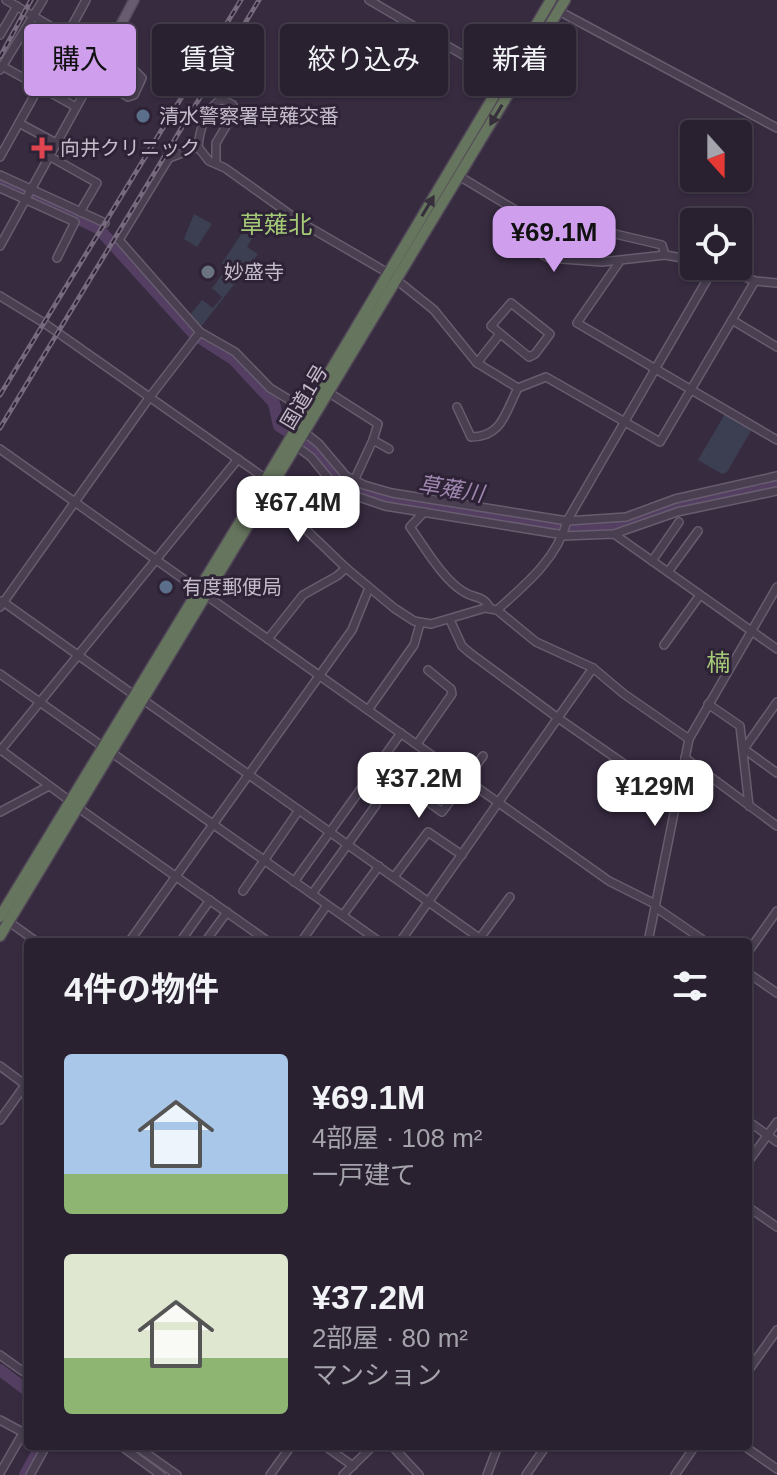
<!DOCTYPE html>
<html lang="ja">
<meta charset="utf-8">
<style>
body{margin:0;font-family:Helvetica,"Noto Sans JP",sans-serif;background:#352d3c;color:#f1f3f6;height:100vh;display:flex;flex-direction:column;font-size:30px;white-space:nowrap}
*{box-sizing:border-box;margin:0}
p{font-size:26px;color:#a5a3ab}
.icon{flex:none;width:44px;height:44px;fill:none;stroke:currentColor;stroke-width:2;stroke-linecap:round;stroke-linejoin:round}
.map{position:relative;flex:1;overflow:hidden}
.panel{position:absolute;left:24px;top:938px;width:728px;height:512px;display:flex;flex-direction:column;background:#292030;border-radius:8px;box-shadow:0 2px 6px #0004,0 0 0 2px #453e4c}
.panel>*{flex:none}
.guide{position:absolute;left:24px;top:24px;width:730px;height:72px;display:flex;gap:16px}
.needle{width:52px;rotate:159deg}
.fabs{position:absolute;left:680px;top:120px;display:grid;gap:16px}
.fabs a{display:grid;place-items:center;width:72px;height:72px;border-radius:8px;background:#292030;box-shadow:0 2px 6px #0004,0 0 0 2px #453e4c;font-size:40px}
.price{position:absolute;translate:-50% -68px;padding:0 18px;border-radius:16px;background:#fff;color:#222;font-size:26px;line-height:52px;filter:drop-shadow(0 2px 4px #0008)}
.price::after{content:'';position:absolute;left:50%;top:48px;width:24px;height:18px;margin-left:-12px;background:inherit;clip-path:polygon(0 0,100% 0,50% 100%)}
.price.selected{background:#cf9fed;color:#111}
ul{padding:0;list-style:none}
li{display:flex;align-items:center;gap:24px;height:200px;padding:0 40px}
li span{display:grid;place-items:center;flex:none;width:224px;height:160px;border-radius:8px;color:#555}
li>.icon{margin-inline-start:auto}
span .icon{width:96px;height:96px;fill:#fffc;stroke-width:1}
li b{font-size:34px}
h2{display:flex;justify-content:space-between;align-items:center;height:96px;padding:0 40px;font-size:34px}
.pill{padding:0 28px;border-radius:8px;background:#292030;box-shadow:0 2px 6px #0004,0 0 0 2px #453e4c;font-size:28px;line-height:72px}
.pill.selected{background:#cf9fed;color:#111}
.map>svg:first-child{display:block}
</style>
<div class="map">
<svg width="777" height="1475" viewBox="0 0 777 1475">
<rect width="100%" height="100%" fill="#372b40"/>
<g fill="#3c3f51">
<path d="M194,214L212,224L197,247L184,239Z"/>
<path d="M248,224L257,230L247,247L258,254L200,328L188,317L202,300L213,308L222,297L212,288L227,268L222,263Z"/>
<path d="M725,414L752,429L727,472L722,474L698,460Z"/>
</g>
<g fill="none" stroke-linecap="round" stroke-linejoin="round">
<g stroke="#543f63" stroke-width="12">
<path d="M0,182L98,228L194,334L233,359L274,403L279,426L308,444L335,475L354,489L391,500L546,525L574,528L614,526L679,503L734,496L777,486"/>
<path d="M0,1370L28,1391"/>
<path d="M25,1475L41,1446"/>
</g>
<defs>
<g id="minor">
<path d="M6,0L111,62L133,69L142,78L134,95L128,97C109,87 120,87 117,73C116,69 113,65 111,62"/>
<path d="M369,0L504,79"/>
<path d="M557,10L777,128"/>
<path d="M0,35L17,6"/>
<path d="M67,35L86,0"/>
<path d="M2,66L76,107"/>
<path d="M0,70L43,0"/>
<path d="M19,123L56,143"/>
<path d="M198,147L169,158L119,240L200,332L235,352L270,388L306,410"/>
<path d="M49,156L97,183L80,212"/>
<path d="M0,157L39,87"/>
<path d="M216,163V143L235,111L233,105L221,99C205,111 200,128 198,147L209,161L225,168L302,223L388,273L434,310L477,363L518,388L546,377L660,442L755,281"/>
<path d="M0,175L105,223"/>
<path d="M459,176L517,211L543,255L549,258L602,262L665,255L694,260"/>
<path d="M0,188L75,222L57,258"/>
<path d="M517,211L662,245L665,255"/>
<path d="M0,246L104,57"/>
<path d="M620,261L577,323L777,440"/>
<path d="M718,266L755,281L777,283"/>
<path d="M0,296L44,323L266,479L268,493L346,568L394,608L414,621L431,624L485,608L497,610L536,642L593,668L624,694L689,739"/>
<path d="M511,303L550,334L535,354L529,357L491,326Z"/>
<path d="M732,320L777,347"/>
<path d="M477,363L500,334"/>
<path d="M328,392L378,424L373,440L389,449"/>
<path d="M457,407L471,437C502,437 505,413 518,388"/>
<path d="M304,432L319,444L346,476L364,485L392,493L567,521L626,517L675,499L777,476"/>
<path d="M296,446L311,457L330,480L347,493L385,506L564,535"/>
<path d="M0,449L609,881L655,904"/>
<path d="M354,481L373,440"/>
<path d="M424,512L410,527C424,546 443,580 464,592C475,599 483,595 490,608"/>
<path d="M614,534L677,512L777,491"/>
<path d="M563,536L614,534L777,649"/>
<path d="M652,561L679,522"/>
<path d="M668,572L698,531"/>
<path d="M2,601L134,695"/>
<path d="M0,607L149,398L200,332"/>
<path d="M497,610C525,585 557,559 567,521L715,266"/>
<path d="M450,620L462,646L470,653L558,718L676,800"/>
<path d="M268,639L303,595L337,576L346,568"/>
<path d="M664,645L700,595"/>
<path d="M0,674L380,942"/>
<path d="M142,699L485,942"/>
<path d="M777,702L744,749L777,773"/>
<path d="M708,704L740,726L749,806"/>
<path d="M368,710L414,645L420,624"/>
<path d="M417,744L452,694L451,689L428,670"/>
<path d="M1,750L70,801"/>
<path d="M0,751L238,459"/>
<path d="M685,758L777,826"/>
<path d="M400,782L442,812L483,756"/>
<path d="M417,794L441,762"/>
<path d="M77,807L269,942"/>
<path d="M0,812L49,786"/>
<path d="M394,877L428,832L462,855"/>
<path d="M294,882L401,733"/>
<path d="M243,891L299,810"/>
<path d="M312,894L376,805"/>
<path d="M655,907L706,942"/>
<path d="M343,915L379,866"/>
<path d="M5,919L37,942"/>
<path d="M480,938L510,897"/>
<path d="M129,942L352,630L369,588"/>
<path d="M180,942L210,900"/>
<path d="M205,942L227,912"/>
<path d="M301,942L327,905"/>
<path d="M400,942L593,668"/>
<path d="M648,942L689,739L777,587"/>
<path d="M748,952L777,911"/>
<path d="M748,973L777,993"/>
<path d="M0,1066L27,1086"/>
<path d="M0,1120L28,1081"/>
<path d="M748,1121L777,1142"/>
<path d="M748,1162L777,1122"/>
<path d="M748,1207L777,1227"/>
<path d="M0,1355L28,1375"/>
<path d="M748,1371L777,1330"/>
<path d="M0,1420L28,1435"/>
<path d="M121,1446L161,1475"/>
<path d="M136,1446L177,1475"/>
<path d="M325,1446L353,1466"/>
<path d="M392,1446L419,1475"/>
<path d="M744,1446L777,1469"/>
<path d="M0,1473L23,1433"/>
<path d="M30,1475L46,1446"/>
<path d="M270,1475L291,1446"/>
<path d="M343,1475L373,1446"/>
<path d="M487,1475L498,1446"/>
<path d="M526,1475L546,1446"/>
<path d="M675,1475L695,1446"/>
</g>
<path id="major" d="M104,57L134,0"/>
<g id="highway">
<path d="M0,917L266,479L551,0"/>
<path d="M0,936L565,0"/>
</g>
</defs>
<use href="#minor" stroke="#675d6e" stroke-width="10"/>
<use href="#major" stroke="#52485a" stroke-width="12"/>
<use href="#highway" stroke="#514658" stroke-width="13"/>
<use href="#minor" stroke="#493f51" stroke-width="7"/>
<use href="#major" stroke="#685d70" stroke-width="9"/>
<use href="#highway" stroke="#66755d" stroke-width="10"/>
<defs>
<g id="rail">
<path d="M0,57L31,0"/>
<path d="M0,395L241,0"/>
<path d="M0,428L259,0"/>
</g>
</defs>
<use href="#rail" stroke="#776a7f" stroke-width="5"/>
<use href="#rail" stroke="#2e2336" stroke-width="2" stroke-dasharray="6" stroke-linecap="butt"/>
</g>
<defs><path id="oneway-solid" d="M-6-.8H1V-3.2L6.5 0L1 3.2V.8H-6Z" transform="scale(2)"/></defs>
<g fill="#362f3c">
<use href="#oneway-solid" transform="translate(496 115) rotate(121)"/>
<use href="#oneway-solid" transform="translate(428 206) rotate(-59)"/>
</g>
<g fill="#5c6f8a" stroke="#2e2336" stroke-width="3">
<circle cx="143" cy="116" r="8"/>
<circle cx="166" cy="587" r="8"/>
</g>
<path fill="#e0444e" stroke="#2e2336" stroke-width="3" d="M38 136h8v8h8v8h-8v8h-8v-8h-8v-8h8z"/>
<circle fill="#6b7280" stroke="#2e2336" stroke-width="3" cx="208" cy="272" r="8"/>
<g text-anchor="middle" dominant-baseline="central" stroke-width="6" stroke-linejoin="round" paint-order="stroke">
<g font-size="20" fill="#c5bccb" stroke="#2e2336" text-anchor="start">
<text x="159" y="116">清水警察署草薙交番</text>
<text x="60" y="148">向井クリニック</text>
<text x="224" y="272">妙盛寺</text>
<text x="182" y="587">有度郵便局</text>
</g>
<g font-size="20" fill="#c5bccb" stroke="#2e2336">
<text transform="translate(304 397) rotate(-59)">国道1号</text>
</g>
<g font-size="22" font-style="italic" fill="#9e86ae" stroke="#2e2336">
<text transform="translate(451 489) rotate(9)">草薙川</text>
</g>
<g font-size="24" fill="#a5ca77" stroke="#2e2336">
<text x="276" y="224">草薙北</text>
<text x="718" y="662">楠</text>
</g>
</g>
</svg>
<div class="fabs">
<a><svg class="needle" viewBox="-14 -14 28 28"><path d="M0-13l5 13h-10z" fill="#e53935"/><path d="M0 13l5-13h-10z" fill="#a5a3ab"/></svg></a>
<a><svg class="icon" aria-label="locate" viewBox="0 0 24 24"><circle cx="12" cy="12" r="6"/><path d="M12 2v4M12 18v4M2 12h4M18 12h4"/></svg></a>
</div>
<b class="price selected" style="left:554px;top:274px">¥69.1M</b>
<b class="price" style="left:298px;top:544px">¥67.4M</b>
<b class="price" style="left:419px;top:820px">¥37.2M</b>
<b class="price" style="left:655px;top:828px">¥129M</b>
<div class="guide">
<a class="pill selected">購入</a>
<a class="pill">賃貸</a>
<a class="pill">絞り込み</a>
<a class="pill">新着</a>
</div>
<section class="panel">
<h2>4件の物件<svg class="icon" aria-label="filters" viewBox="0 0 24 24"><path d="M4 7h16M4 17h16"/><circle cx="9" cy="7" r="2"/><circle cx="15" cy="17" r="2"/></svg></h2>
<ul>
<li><span style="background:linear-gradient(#a9c7e8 75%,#8fb573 0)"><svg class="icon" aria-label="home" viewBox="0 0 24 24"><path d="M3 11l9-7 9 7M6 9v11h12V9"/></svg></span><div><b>¥69.1M</b><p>4部屋 · 108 m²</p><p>一戸建て</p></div></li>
<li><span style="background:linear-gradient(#dfe7d0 65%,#8fb573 0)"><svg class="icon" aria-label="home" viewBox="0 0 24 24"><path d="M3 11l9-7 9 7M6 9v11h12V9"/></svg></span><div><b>¥37.2M</b><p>2部屋 · 80 m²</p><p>マンション</p></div></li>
</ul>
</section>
</div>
